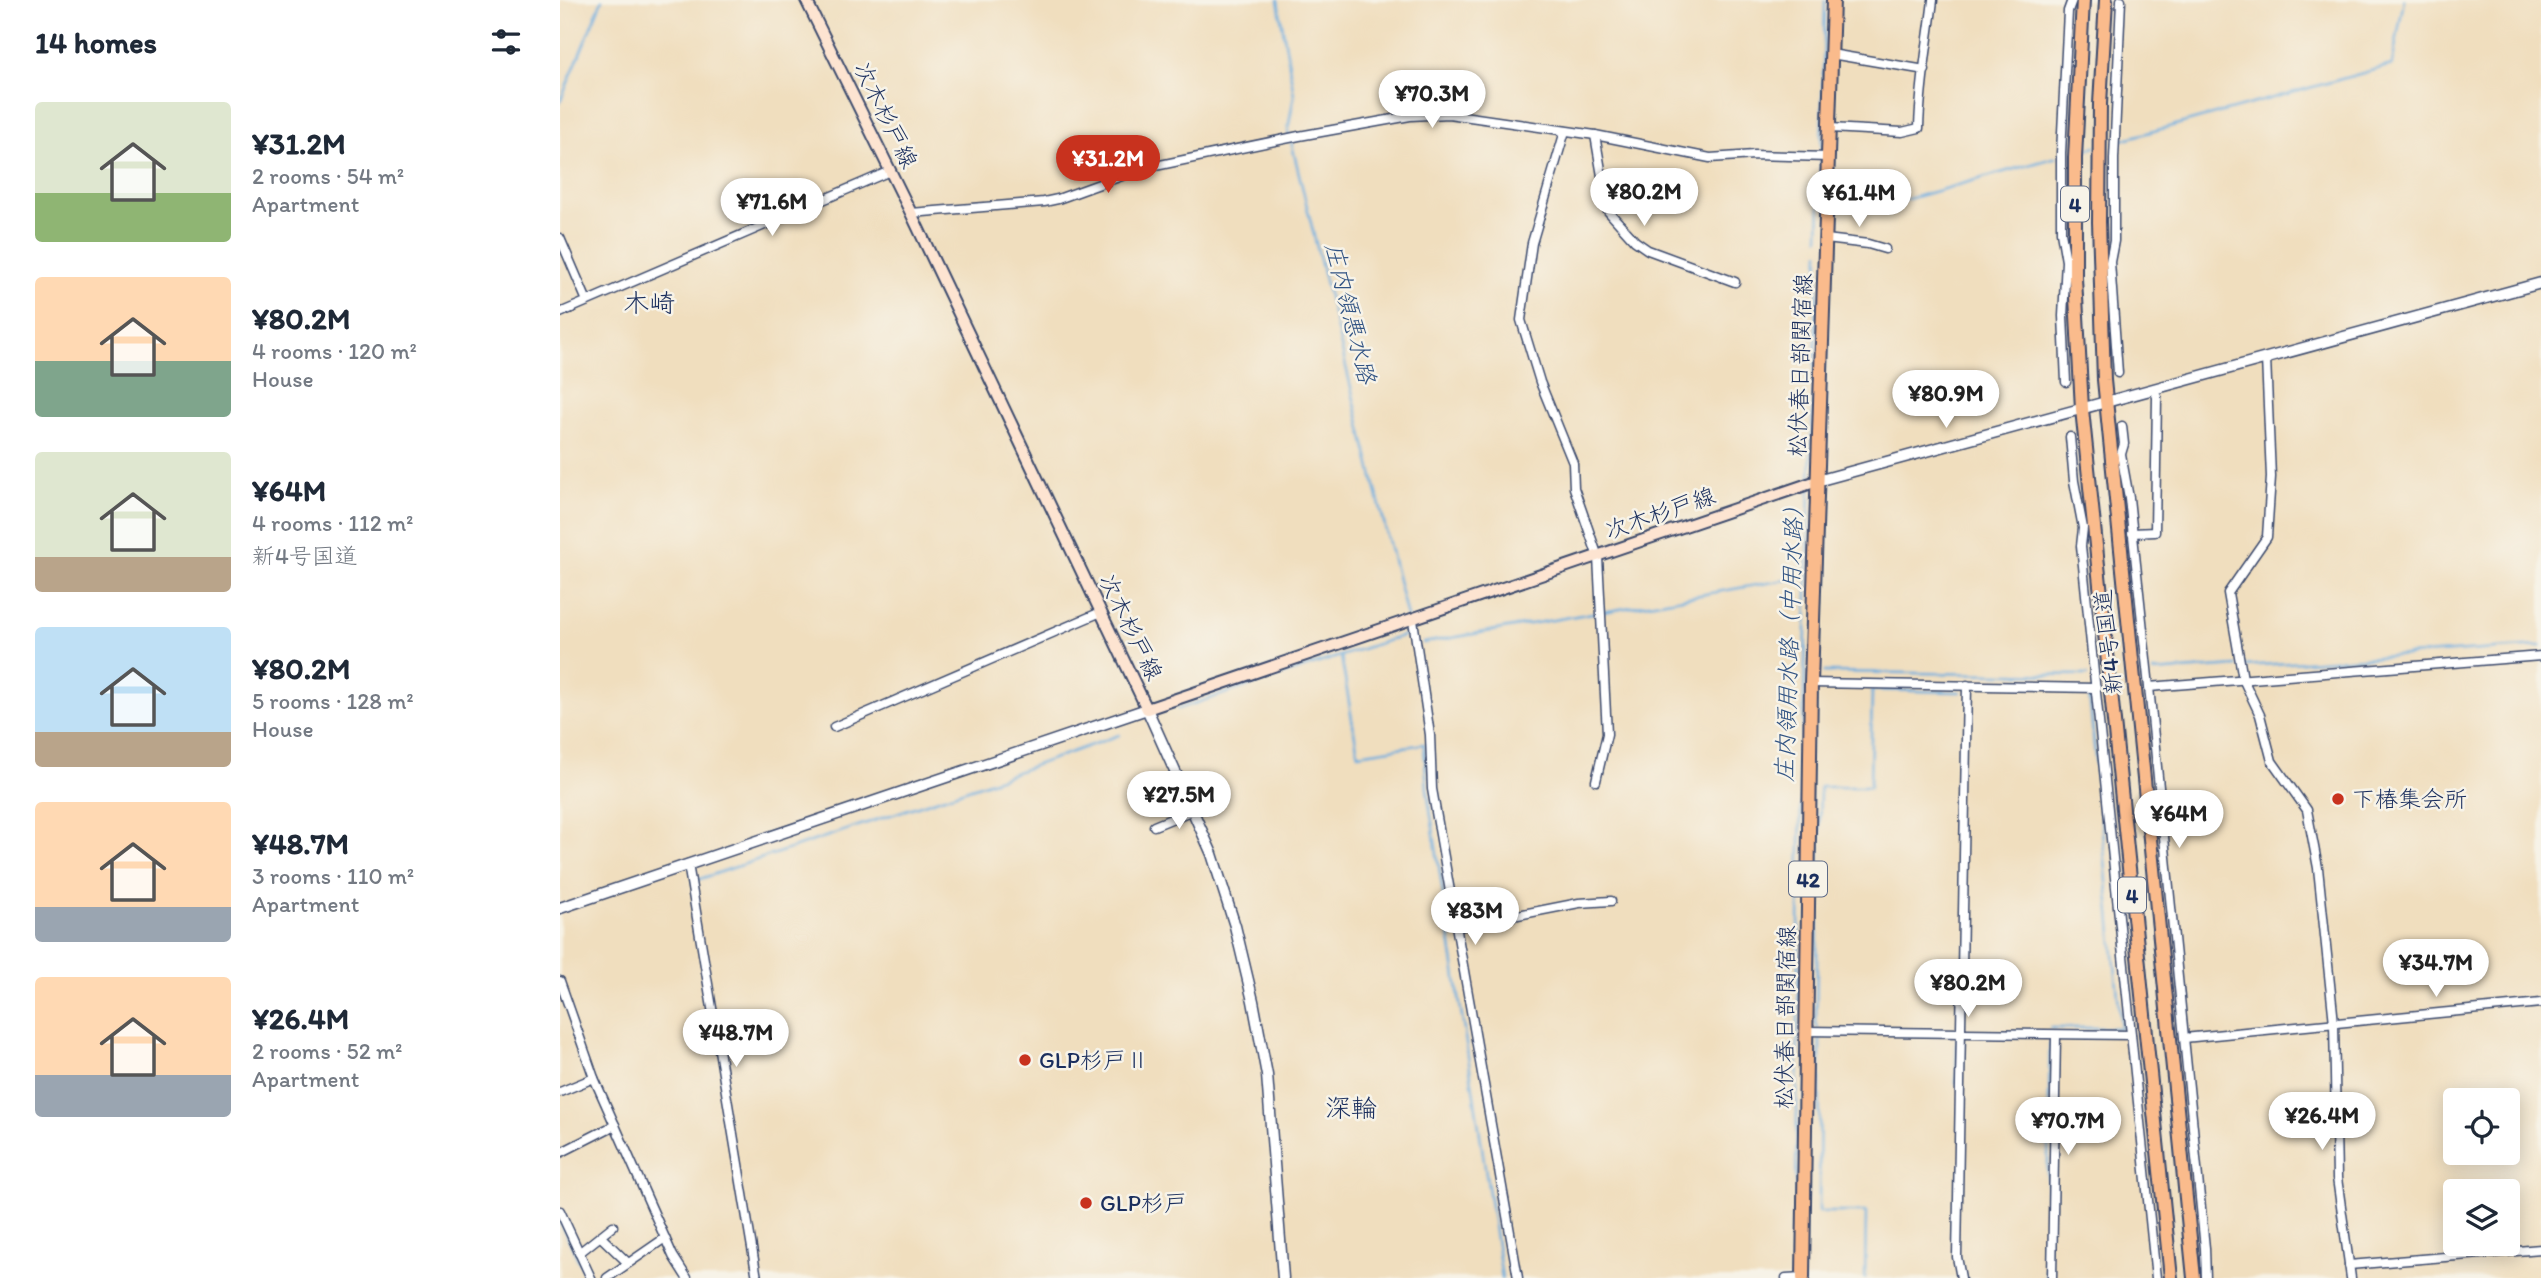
<!DOCTYPE html>
<meta charset="utf-8">
<style>
body{margin:0;font-family:Itim,"Klee One",sans-serif;background:#f2f2f3;color:#1f2937;height:100vh;display:flex;flex-direction:column;font-size:26px;white-space:nowrap}
*{box-sizing:border-box;margin:0}
p{font-size:23px;color:#747a83}
.icon{flex:none;width:38px;height:38px;fill:none;stroke:currentColor;stroke-width:2;stroke-linecap:round;stroke-linejoin:round}
.map{position:relative;flex:1;overflow:hidden}
.details{display:flex;flex-direction:column;background:#fff;width:560px}
.details>*{flex:none}
.controls{position:absolute;left:1883px;top:1088px;display:grid;gap:14px}
.controls a{display:grid;place-items:center;width:77px;height:77px;border-radius:7px;background:#fff;box-shadow:0 4px 18px #0003;font-size:35px}
.price{position:absolute;translate:-50% -60px;padding:0 16px;border-radius:24px;background:#fff;color:#222;font-size:23px;line-height:46px;filter:drop-shadow(0 2px 4px #0008)}
.price::after{content:'';position:absolute;left:50%;top:42px;width:21px;height:16px;margin-left:-10px;background:inherit;clip-path:polygon(0 0,100% 0,50% 100%)}
.price.current{background:#c8321e;color:#fff}
ul{padding:0;list-style:none}
li{display:flex;align-items:center;gap:21px;height:175px;padding:0 35px}
li span{display:grid;place-items:center;flex:none;width:196px;height:140px;border-radius:7px;color:#555}
li>.icon{margin-inline-start:auto}
span .icon{width:84px;height:84px;fill:#fffc;stroke-width:1}
li b{font-size:30px}
h2{display:flex;justify-content:space-between;align-items:center;height:84px;padding:0 35px;font-size:30px}
main{display:flex;flex:1;min-height:0}
.map>svg:first-child{display:block}
</style>
<main>
<section class="details">
<h2>14 homes<svg class="icon" aria-label="filters" viewBox="0 0 24 24"><path d="M4 7h16M4 17h16"/><circle cx="9" cy="7" r="2"/><circle cx="15" cy="17" r="2"/></svg></h2>
<ul>
<li><span style="background:linear-gradient(#dfe7d0 65%,#8fb573 0)"><svg class="icon" aria-label="home" viewBox="0 0 24 24"><path d="M3 11l9-7 9 7M6 9v11h12V9"/></svg></span><div><b>¥31.2M</b><p>2 rooms · 54 m²</p><p>Apartment</p></div></li>
<li><span style="background:linear-gradient(#ffd9b3 60%,#7fa58c 0)"><svg class="icon" aria-label="home" viewBox="0 0 24 24"><path d="M3 11l9-7 9 7M6 9v11h12V9"/></svg></span><div><b>¥80.2M</b><p>4 rooms · 120 m²</p><p>House</p></div></li>
<li><span style="background:linear-gradient(#dfe7d0 75%,#b9a48a 0)"><svg class="icon" aria-label="home" viewBox="0 0 24 24"><path d="M3 11l9-7 9 7M6 9v11h12V9"/></svg></span><div><b>¥64M</b><p>4 rooms · 112 m²</p><p>新4号国道</p></div></li>
<li><span style="background:linear-gradient(#bfe0f5 75%,#b9a48a 0)"><svg class="icon" aria-label="home" viewBox="0 0 24 24"><path d="M3 11l9-7 9 7M6 9v11h12V9"/></svg></span><div><b>¥80.2M</b><p>5 rooms · 128 m²</p><p>House</p></div></li>
<li><span style="background:linear-gradient(#ffd9b3 75%,#9aa5b1 0)"><svg class="icon" aria-label="home" viewBox="0 0 24 24"><path d="M3 11l9-7 9 7M6 9v11h12V9"/></svg></span><div><b>¥48.7M</b><p>3 rooms · 110 m²</p><p>Apartment</p></div></li>
<li><span style="background:linear-gradient(#ffd9b3 70%,#9aa5b1 0)"><svg class="icon" aria-label="home" viewBox="0 0 24 24"><path d="M3 11l9-7 9 7M6 9v11h12V9"/></svg></span><div><b>¥26.4M</b><p>2 rooms · 52 m²</p><p>Apartment</p></div></li>
</ul>
</section>
<div class="map">
<svg width="1981" height="1278" viewBox="0 0 1981 1278">
<rect width="100%" height="100%" fill="#f7f3e8"/>
<filter id="ink" filterUnits="userSpaceOnUse"><feTurbulence type="fractalNoise" baseFrequency=".0143" numOctaves="2"/><feDisplacementMap in="SourceGraphic" scale="14" xChannelSelector="R" yChannelSelector="G"/><feConvolveMatrix kernelMatrix="1 2 1 2 8 2 1 2 1" color-interpolation-filters="sRGB"/></filter>
<filter id="wash" filterUnits="userSpaceOnUse"><feTurbulence type="fractalNoise" baseFrequency=".00686" numOctaves="4" result="noise"/><feDisplacementMap in="SourceGraphic" scale="28" xChannelSelector="R" yChannelSelector="G"/><feGaussianBlur stdDeviation="1.57" result="paint"/><feColorMatrix in="noise" values="0 0 0 0 0 0 0 0 0 0 0 0 0 0 0 0 0 1.4 0 .05"/><feComposite in="paint" operator="in"/></filter>
<g filter="url(#wash)">
<rect width="100%" height="100%" fill="#f0debe"/>
<g fill="none" stroke-linecap="round" stroke-linejoin="round">
<g stroke="#69acde" stroke-width="2.5">
<path d="M718,0L734,95L728,130L729,135"/>
<path d="M0,102L42,0"/>
<path d="M731,141L847,617"/>
<path d="M1558,141L1832,65L1844,0"/>
<path d="M1521,151L1535,147"/>
<path d="M1341,201L1497,157"/>
<path d="M1259,238L1265,0"/>
<path d="M1250,479L1259,252"/>
<path d="M1043,612L1242,577"/>
<path d="M863,643L1038,612"/>
<path d="M781,656L798,754L864,744L867,789L942,1278"/>
<path d="M1684,666L1981,646"/>
<path d="M1264,672L1527,675"/>
<path d="M1593,672L1677,666"/>
<path d="M618,709L851,633L849,624"/>
<path d="M137,880L423,784L559,735"/>
<path d="M1258,1028L1256,1023L1260,787H1310L1312,690L1400,692"/>
<path d="M1490,1028H1561L1529,693"/>
<path d="M1260,1034L1259,1212H1306L1305,1278"/>
<path d="M1396,1083L1397,1038"/>
<path d="M0,1221L27,1278"/>
<path d="M1235,1274L1240,842L1250,486"/>
<path d="M1486,1278L1490,1041"/>
</g>
</g>
</g>
<g filter="url(#ink)">
<g fill="none" stroke-linecap="round" stroke-linejoin="round">
<defs>
<g id="minor">
<path d="M1271,54L1365,70"/>
<path d="M1270,128L1342,132L1359,128C1360,85 1368,43 1373,0"/>
<path d="M1005,131L972,243L961,320L980,382L1013,463L1014,488L1038,557L1047,734L1036,781"/>
<path d="M1035,135L1048,211L1075,241L1088,250L1175,282"/>
<path d="M351,213L484,202L498,199L581,169L739,136L850,116L889,114L1035,135L1150,158L1194,155L1269,157"/>
<path d="M0,238L27,301"/>
<path d="M1266,239L1308,244L1325,249"/>
<path d="M0,313L330,171"/>
<path d="M1706,358L1711,477L1707,537L1668,593L1683,679L1700,715L1712,761L1747,810L1758,868L1774,1023L1777,1178L1791,1278"/>
<path d="M1558,373L1550,262L1554,241V159L1561,0"/>
<path d="M1506,382L1503,316L1506,261L1501,232V153L1508,11L1512,0"/>
<path d="M1562,426L1564,444L1561,454L1569,498L1589,687L1645,1248L1646,1278"/>
<path d="M1510,437L1514,481L1523,528L1521,546L1596,1278"/>
<path d="M1572,533L1595,532L1597,397L1594,389"/>
<path d="M853,620L870,735L872,789L958,1278"/>
<path d="M1251,683L1536,688"/>
<path d="M1589,687L1981,656"/>
<path d="M274,727L541,612"/>
<path d="M594,826L633,810"/>
<path d="M128,864L197,1278"/>
<path d="M897,927L1019,903L1051,901"/>
<path d="M0,981L34,1078L113,1256L127,1278"/>
<path d="M1246,1031L1571,1035"/>
<path d="M1624,1038L1981,1003"/>
<path d="M0,1092L34,1078"/>
<path d="M0,1153L55,1125"/>
<path d="M0,1211L31,1278"/>
<path d="M40,1236L68,1263"/>
<path d="M19,1253L53,1226"/>
<path d="M1789,1265L1981,1249"/>
<path d="M47,1278L105,1238"/>
<path d="M1226,1278L1243,1277"/>
<path d="M1401,1278L1397,1257L1407,685"/>
<path d="M1492,1278L1496,1035"/>
</g>
<g id="tertiary">
<path d="M1257,481L1981,283"/>
<path d="M0,908L587,709L652,854L675,926L693,1001L707,1075L723,1278"/>
</g>
<path id="secondary" d="M246,0L351,213L587,709L1257,481"/>
<path id="primary" d="M1243,1278L1251,683L1273,0"/>
<g id="trunk">
<path d="M1523,0L1515,158V278L1522,409L1611,1278"/>
<path d="M1546,0L1540,104L1539,222L1544,380L1634,1278"/>
</g>
</defs>
<use href="#minor" stroke="#3b496c" stroke-width="11"/>
<use href="#tertiary" stroke="#3b496c" stroke-width="13"/>
<use href="#secondary" stroke="#3b496c" stroke-width="14"/>
<use href="#primary" stroke="#3b496c" stroke-width="16"/>
<use href="#trunk" stroke="#3b496c" stroke-width="16"/>
<use href="#minor" stroke="#fff" stroke-width="8"/>
<use href="#tertiary" stroke="#fff" stroke-width="10"/>
<use href="#secondary" stroke="#fde4d1" stroke-width="10"/>
<use href="#primary" stroke="#fabb8c" stroke-width="12"/>
<use href="#trunk" stroke="#fabb8c" stroke-width="12"/>
</g>
</g>
<g fill="#c8321e" stroke="#f7f3e8" stroke-width="2.5">
<circle cx="1778" cy="799" r="7"/>
<circle cx="465" cy="1060" r="7"/>
<circle cx="526" cy="1203" r="7"/>
</g>
<g text-anchor="middle" dominant-baseline="central" stroke-width="5" stroke-linejoin="round" paint-order="stroke">
<g fill="#f7f3e8" stroke="#5d6a87" stroke-width="2">
<rect x="1501" y="186.5" width="28" height="35" rx="5"/>
<rect x="1229" y="861.5" width="38" height="35" rx="5"/>
<rect x="1558" y="877.5" width="28" height="35" rx="5"/>
</g>
<g font-size="21" font-weight="bold" fill="#1b2f5e">
<text x="1515" y="204">4</text>
<text x="1248" y="879">42</text>
<text x="1572" y="895">4</text>
</g>
<g font-size="23" fill="#1b2f5e" stroke="#f7f3e8">
<text transform="translate(326 115) rotate(64)">次木杉戸線</text>
<text transform="translate(1240 365) rotate(-88)">松伏春日部関宿線</text>
<text transform="translate(1100 513) rotate(-19)">次木杉戸線</text>
<text transform="translate(571 627) rotate(64)">次木杉戸線</text>
<text transform="translate(1548 642) rotate(-96)">新4号国道</text>
<text transform="translate(1225 1017) rotate(-89)">松伏春日部関宿線</text>
</g>
<g font-size="23" fill="#1b2f5e" stroke="#f7f3e8" text-anchor="start">
<text x="1792" y="799">下椿集会所</text>
<text x="479" y="1060">GLP杉戸Ⅱ</text>
<text x="540" y="1203">GLP杉戸</text>
</g>
<g font-size="24" font-style="italic" fill="#325484" stroke="#f7f3e8">
<text transform="translate(791 313) rotate(76)">庄内領悪水路</text>
<text transform="translate(1229 638) rotate(-88)">庄内領用水路（中用水路）</text>
</g>
<g font-size="26" fill="#1b2f5e" stroke="#f7f3e8">
<text x="89" y="303">木崎</text>
<text x="791" y="1108">深輪</text>
</g>
</g>
</svg>
<div class="controls">
<a><svg class="icon" aria-label="locate" viewBox="0 0 24 24"><circle cx="12" cy="12" r="6"/><path d="M12 2v4M12 18v4M2 12h4M18 12h4"/></svg></a>
<a><svg class="icon" aria-label="layers" viewBox="0 0 24 24"><path d="M12 4l9 5-9 5-9-5zM3 14l9 5 9-5"/></svg></a>
</div>
<b class="price" style="left:872px;top:130px">¥70.3M</b>
<b class="price current" style="left:548px;top:195px">¥31.2M</b>
<b class="price" style="left:1084px;top:228px">¥80.2M</b>
<b class="price" style="left:1299px;top:229px">¥61.4M</b>
<b class="price" style="left:212px;top:238px">¥71.6M</b>
<b class="price" style="left:1386px;top:430px">¥80.9M</b>
<b class="price" style="left:619px;top:831px">¥27.5M</b>
<b class="price" style="left:1619px;top:850px">¥64M</b>
<b class="price" style="left:915px;top:947px">¥83M</b>
<b class="price" style="left:1876px;top:999px">¥34.7M</b>
<b class="price" style="left:1408px;top:1019px">¥80.2M</b>
<b class="price" style="left:176px;top:1069px">¥48.7M</b>
<b class="price" style="left:1762px;top:1152px">¥26.4M</b>
<b class="price" style="left:1508px;top:1157px">¥70.7M</b>
</div>
</main>
